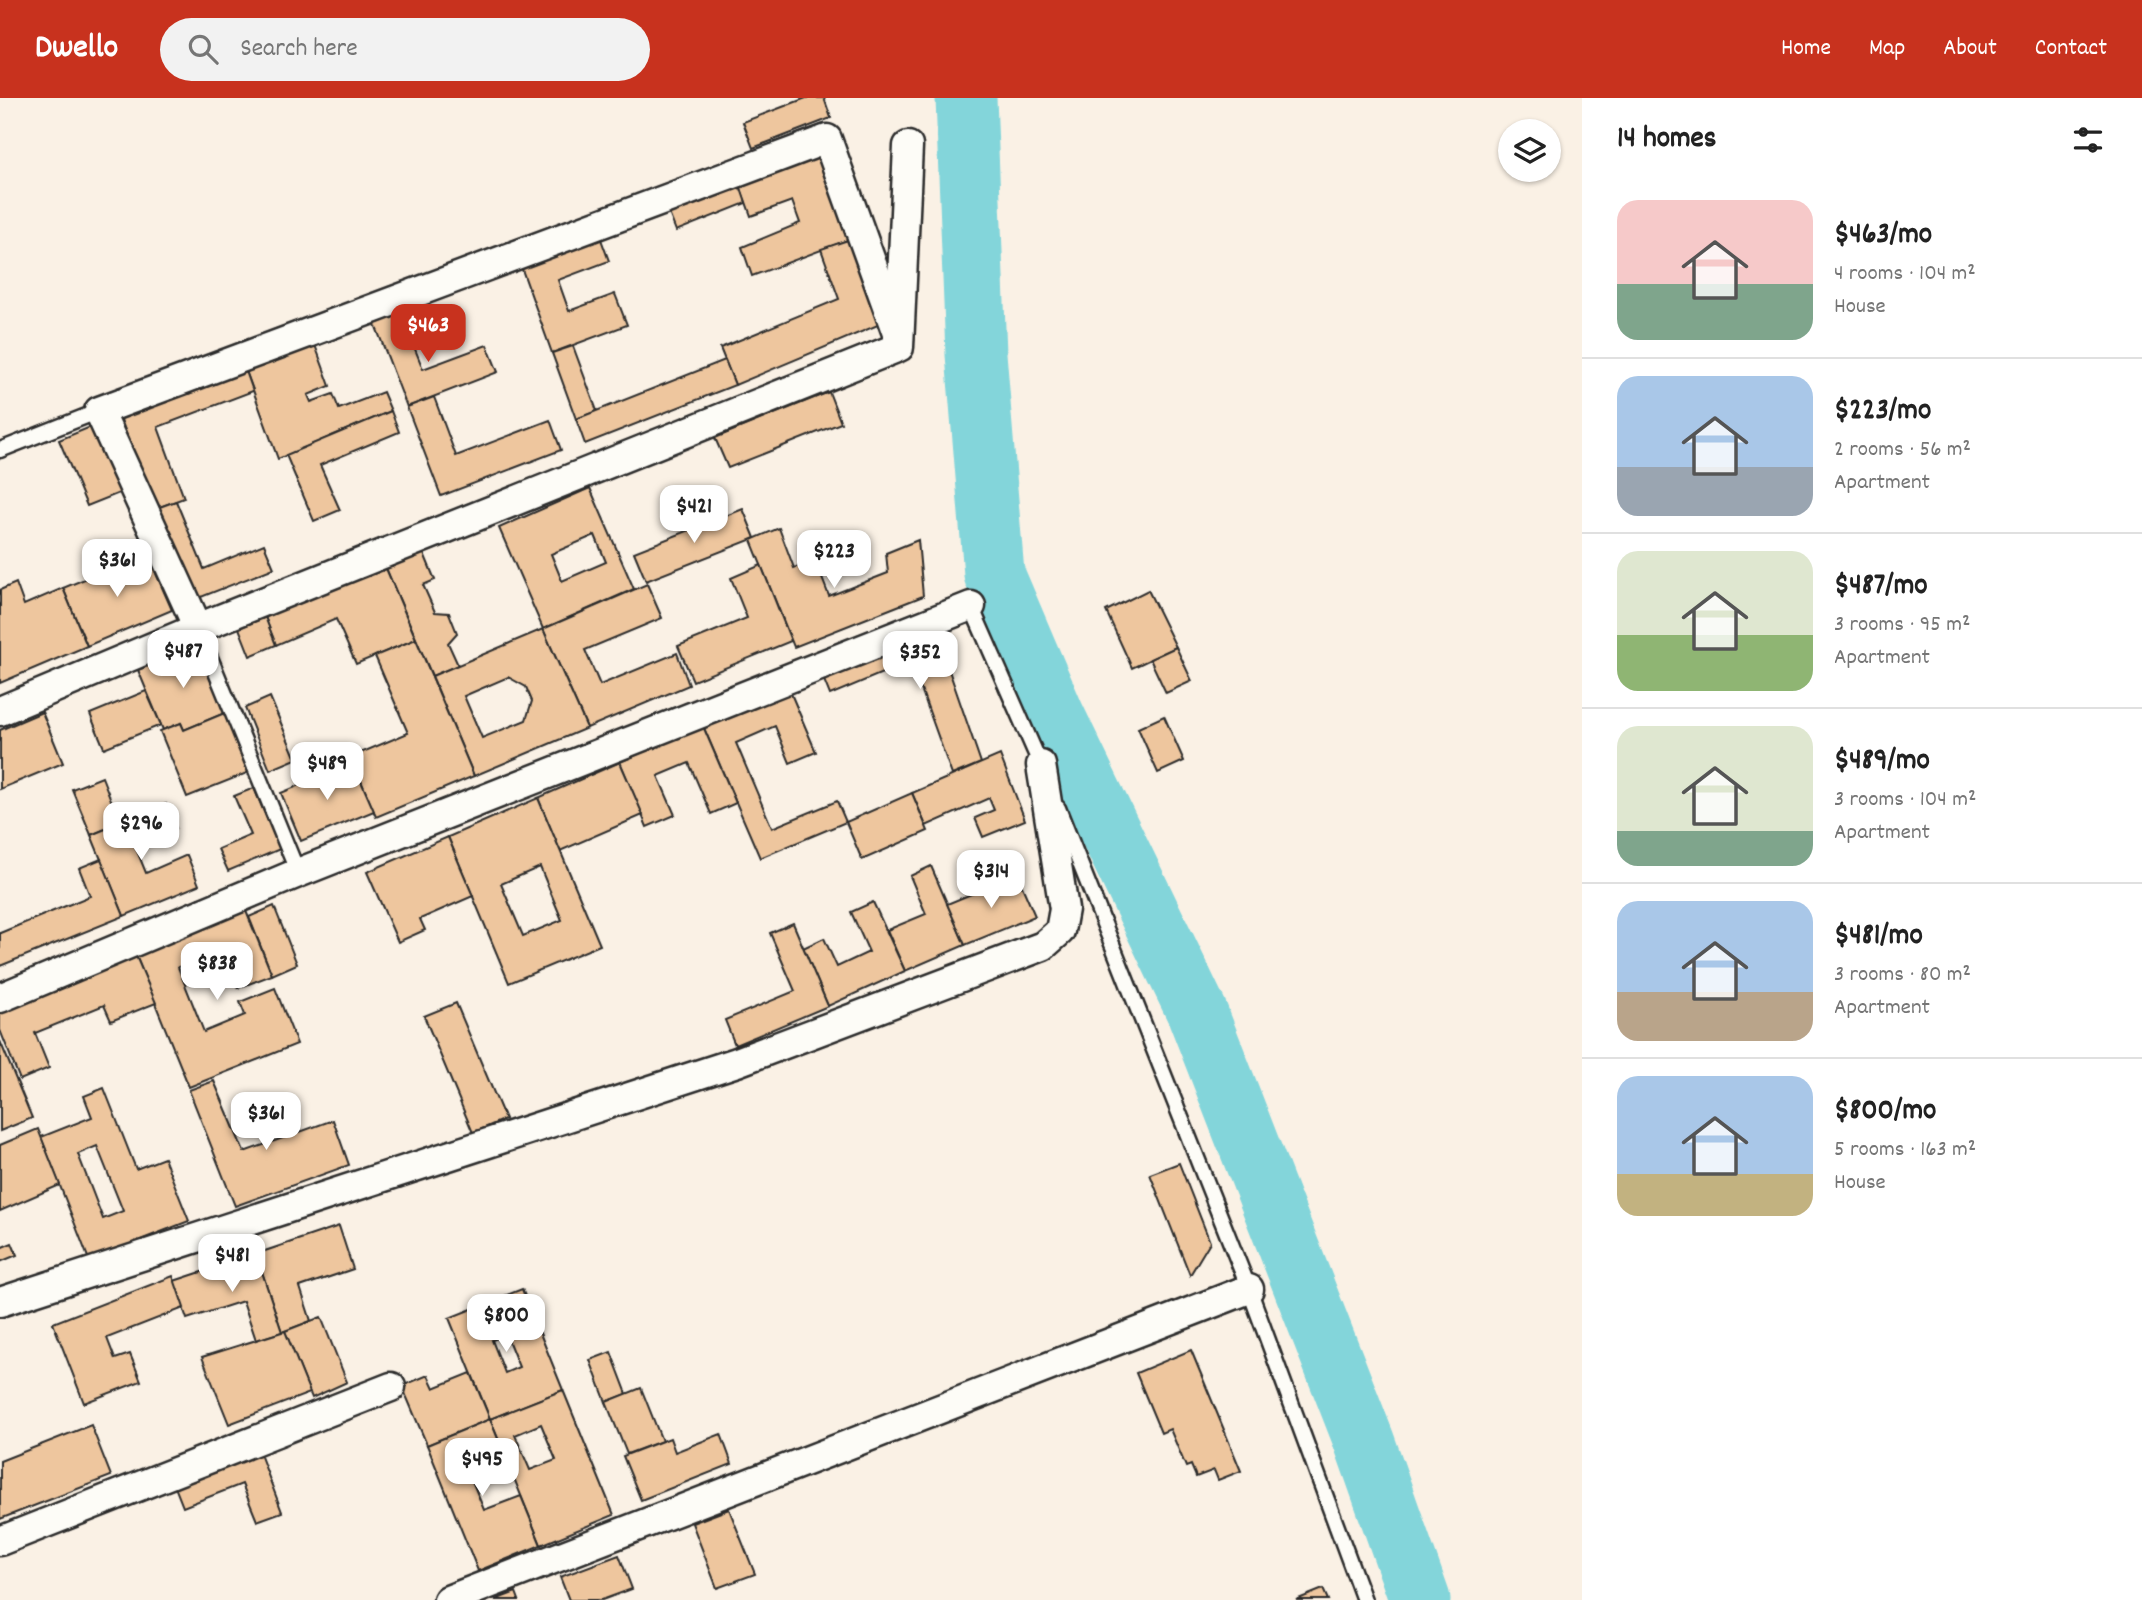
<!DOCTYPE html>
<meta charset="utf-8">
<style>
body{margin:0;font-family:Dekko,sans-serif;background:#f2f2f2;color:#222;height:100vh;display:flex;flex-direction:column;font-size:26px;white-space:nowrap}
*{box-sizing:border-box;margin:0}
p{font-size:23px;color:#767676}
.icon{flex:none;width:38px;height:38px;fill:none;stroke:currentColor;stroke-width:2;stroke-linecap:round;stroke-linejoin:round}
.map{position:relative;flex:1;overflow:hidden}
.side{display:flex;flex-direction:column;background:#fff;width:560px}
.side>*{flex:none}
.fabs{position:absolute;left:1498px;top:21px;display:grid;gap:14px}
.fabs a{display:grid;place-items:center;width:63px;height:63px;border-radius:50%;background:#fff;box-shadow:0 2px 5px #0004;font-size:35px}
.price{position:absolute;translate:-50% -60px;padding:0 16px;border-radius:14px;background:#fff;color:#222;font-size:23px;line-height:46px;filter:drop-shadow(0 2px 4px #0008)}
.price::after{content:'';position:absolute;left:50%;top:42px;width:21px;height:16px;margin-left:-10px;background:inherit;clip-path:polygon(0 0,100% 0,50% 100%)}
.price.current{background:#c8321e;color:#fff}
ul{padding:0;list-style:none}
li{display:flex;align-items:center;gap:21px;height:175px;padding:0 35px}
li+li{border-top:2px solid #e0e0e0}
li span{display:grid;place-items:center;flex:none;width:196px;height:140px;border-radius:21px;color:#555}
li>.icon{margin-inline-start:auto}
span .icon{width:84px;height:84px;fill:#fffc;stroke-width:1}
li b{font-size:30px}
h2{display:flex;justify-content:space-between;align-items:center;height:84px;padding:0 35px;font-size:30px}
header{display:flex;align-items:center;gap:42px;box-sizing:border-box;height:98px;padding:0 35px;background:#c8321e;color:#fff}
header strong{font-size:33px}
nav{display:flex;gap:38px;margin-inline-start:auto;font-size:24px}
.search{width:490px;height:63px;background:#f2f2f2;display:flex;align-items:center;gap:18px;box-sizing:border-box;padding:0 24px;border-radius:38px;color:#767676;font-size:26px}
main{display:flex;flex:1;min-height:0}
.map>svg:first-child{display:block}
</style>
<header>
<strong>Dwello</strong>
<div class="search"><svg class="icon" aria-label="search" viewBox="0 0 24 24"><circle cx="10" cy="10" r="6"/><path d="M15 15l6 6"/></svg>Search here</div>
<nav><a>Home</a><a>Map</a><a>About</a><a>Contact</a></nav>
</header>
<main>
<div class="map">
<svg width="1582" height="1502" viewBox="0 0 1582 1502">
<rect width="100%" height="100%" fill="#faf1e5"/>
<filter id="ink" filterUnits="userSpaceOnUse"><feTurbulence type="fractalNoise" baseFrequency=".0143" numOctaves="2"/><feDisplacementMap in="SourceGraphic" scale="14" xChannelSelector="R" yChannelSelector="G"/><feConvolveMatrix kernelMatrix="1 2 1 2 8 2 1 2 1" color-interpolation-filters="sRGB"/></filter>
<g filter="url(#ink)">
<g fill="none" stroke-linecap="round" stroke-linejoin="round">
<path stroke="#83d5da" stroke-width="61" d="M966,0L976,256L994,476L1054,617L1197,914L1364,1343L1420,1502"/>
</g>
<g fill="#eec69e" stroke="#2b2b2b" stroke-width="2" fill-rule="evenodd">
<path d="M806,0H824L831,20L753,50L743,24Z"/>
<path d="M816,49L848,142L752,178L742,149L800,125L792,103L751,118L736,76Z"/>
<path d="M736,76L746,105L676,133L665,105Z"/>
<path d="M598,133L609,163L558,182L569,213L615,196L627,227L552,255L519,163Z"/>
<path d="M848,142L878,227L735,287L720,250L839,201L821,151Z"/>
<path d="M399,211L423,271L487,247L498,274L407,309L373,221Z"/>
<path d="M311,236L330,288L308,297L311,304L333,296L339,311L383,294L391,313L278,361L242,262Z"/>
<path d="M573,248L597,313L576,321L552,255Z"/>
<path d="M242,262L253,293L158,329L184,400L154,411L116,308Z"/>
<path d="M725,262L735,287L585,346L576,321Z"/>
<path d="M829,294L841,325L728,370L715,340Z"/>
<path d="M434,299L456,358L550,322L561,352L441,398L407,309Z"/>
<path d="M391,313L399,334L320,367L340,412L314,423L286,357Z"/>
<path d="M100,325L127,392L87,408L59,342Z"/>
<path d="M590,390L634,491L543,531L499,430ZM595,437L606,464L562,483L551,456Z"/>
<path d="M176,403L204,471L264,446L274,470L191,503L154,411Z"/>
<path d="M743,411L755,440L646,483L634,454Z"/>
<path d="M779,430L794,470L815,462L829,498L888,475L886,455L918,442L923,498L794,549L751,442Z"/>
<path d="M423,453L435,482L423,487L435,514L449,515L457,535L448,545L458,567L432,578L385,468Z"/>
<path d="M147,455L172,512L87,548L63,490Z"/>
<path d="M761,467L791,543L693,583L678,548L747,520L731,480Z"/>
<path d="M385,468L416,541L356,566L336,521L276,547L265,519Z"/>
<path d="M16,485L24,507L63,490L87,548L0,585V492Z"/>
<path d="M647,486L662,520L585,552L600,587L677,555L689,587L587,630L543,531Z"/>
<path d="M1148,492L1176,549L1132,570L1106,513Z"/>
<path d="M265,519L276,547L250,558L239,530Z"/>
<path d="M934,529L981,665L952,677L911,563L830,597L822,577Z"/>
<path d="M543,531L587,630L474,678L432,578ZM508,579L526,589L532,603L526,622L482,640L464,598Z"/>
<path d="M416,541L474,678L376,719L351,659L408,635L375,558Z"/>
<path d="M200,547L227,614L184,632L181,625L163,632L138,572Z"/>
<path d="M1176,549L1192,583L1166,595L1150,561Z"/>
<path d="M789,591L816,654L790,665L775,628L736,645L772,730L837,703L846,724L760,760L703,628Z"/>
<path d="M146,593L161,627L104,650L90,616Z"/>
<path d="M270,599L296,661L270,672L245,610Z"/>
<path d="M42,614L63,665L0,691V632Z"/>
<path d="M227,614L252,673L187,699L160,633L181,625L184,632Z"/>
<path d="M1164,618L1184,663L1158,675L1138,630Z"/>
<path d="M703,628L736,705L711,716L689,665L658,678L675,717L647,729L620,664Z"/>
<path d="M1000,657L1025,722L983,739L975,720L994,712L989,700L926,728L912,695Z"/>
<path d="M620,664L643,717L560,753L538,700Z"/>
<path d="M353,665L374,713L301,743L281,695Z"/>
<path d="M102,679L120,725L91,737L72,691Z"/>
<path d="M254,690L280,751L228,773L218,751L251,737L234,698Z"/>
<path d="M912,695L928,733L862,762L846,724Z"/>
<path d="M538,700L600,847L509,885L448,739ZM540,769L562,822L523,838L501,786Z"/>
<path d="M166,706L176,730L135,748L146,775L187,757L199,787L124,818L91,737Z"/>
<path d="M448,739L473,798L420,821L425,832L398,844L367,774Z"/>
<path d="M101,761L124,818L0,868V835L90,798L79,770Z"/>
<path d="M931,768L965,847L905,873L887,832L926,816L910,778Z"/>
<path d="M1017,777L1035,818L965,847L947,806Z"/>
<path d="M873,804L905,873L828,908L803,850L824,840L837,869L869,854L851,814Z"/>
<path d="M274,808L297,866L272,877L249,819Z"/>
<path d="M246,813L272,877L238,890L222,852L178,869L204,934L245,917L240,904L275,890L297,946L189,989L136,858Z"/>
<path d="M793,825L828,908L735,947L725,922L795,893L770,835Z"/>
<path d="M136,858L156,905L111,923L104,907L35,935L49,970L20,982L0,932V913Z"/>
<path d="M456,905L505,1021L473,1035L424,918Z"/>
<path d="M0,943L32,1020L0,1033Z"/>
<path d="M214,983L244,1054L333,1022L349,1067L235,1108L189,992Z"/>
<path d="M104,990L136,1071L164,1060L189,1123L89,1162L41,1039L92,1019L84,998ZM97,1048L123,1113L103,1121L78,1056Z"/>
<path d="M38,1031L60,1087L0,1113V1047Z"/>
<path d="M1179,1065L1210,1144L1190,1177L1150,1076Z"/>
<path d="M339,1128L353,1171L300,1189L311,1223L282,1234L256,1156Z"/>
<path d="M12,1145L17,1157L0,1164V1150Z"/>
<path d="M256,1156L282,1234L256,1242L243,1203L187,1221L174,1183Z"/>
<path d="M173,1178L184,1210L107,1240L115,1261L130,1256L141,1283L84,1305L53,1225Z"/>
<path d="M522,1191L563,1292L490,1321L449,1220ZM506,1237L519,1269L505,1275L492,1242Z"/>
<path d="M321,1219L347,1284L312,1300L285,1233Z"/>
<path d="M285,1233L310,1295L229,1326L202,1259Z"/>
<path d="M1191,1252L1241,1373L1218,1382L1214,1372L1196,1379L1191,1367L1186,1369L1170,1331L1161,1335L1136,1275Z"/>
<path d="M611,1254L627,1296L606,1304L590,1262Z"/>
<path d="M471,1275L490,1321L427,1347L402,1288L428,1277L434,1290Z"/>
<path d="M641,1290L662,1343L627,1356L606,1304Z"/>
<path d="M563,1292L614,1417L541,1447L490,1321ZM541,1326L556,1362L530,1372L515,1337Z"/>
<path d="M490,1321L505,1358L479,1368L475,1359L464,1363L484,1412L521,1398L541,1447L478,1473L427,1347Z"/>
<path d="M91,1327L111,1378L0,1421V1363Z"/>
<path d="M721,1336L732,1366L641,1402L623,1358L670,1340L675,1354Z"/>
<path d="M257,1348L282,1414L257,1423L242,1386L183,1409L172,1381Z"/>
<path d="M729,1411L755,1476L717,1490L692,1425Z"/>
<path d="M619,1457L632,1491L602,1502H569L560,1479Z"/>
<path d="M1323,1491L1328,1502H1296Z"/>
<path d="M516,1494L519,1502H495Z"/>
</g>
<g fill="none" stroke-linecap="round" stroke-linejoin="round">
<defs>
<g id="lane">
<path d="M0,352L99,313"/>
<path d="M971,508L1043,672"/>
<path d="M198,530L298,775"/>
<path d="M1058,710L1249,1191L1364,1502"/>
</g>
<g id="street">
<path d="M198,530L99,313L827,41L899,241"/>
<path d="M0,613L198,530L899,249L908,48"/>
<path d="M0,900L298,775L971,508"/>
<path d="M0,1204L737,964L1043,848L1060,833L1064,811L1041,667"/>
<path d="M0,1443L391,1289"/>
<path d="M448,1502L1249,1191"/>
</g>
</defs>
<use href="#lane" stroke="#2b2b2b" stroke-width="19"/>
<use href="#street" stroke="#2b2b2b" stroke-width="33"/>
<use href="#lane" stroke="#fdfcf7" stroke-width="14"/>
<use href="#street" stroke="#fdfcf7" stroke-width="28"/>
</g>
</g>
</svg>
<div class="fabs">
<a><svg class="icon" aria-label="layers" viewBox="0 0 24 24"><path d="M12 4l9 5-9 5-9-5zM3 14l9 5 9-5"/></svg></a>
</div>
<b class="price current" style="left:428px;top:266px">$463</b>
<b class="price" style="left:694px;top:447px">$421</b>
<b class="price" style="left:834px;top:492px">$223</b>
<b class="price" style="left:117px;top:501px">$361</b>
<b class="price" style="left:183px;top:592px">$487</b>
<b class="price" style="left:920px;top:593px">$352</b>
<b class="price" style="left:327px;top:704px">$489</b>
<b class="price" style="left:141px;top:764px">$296</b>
<b class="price" style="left:991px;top:812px">$314</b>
<b class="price" style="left:217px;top:904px">$838</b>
<b class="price" style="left:266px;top:1054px">$361</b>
<b class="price" style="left:232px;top:1196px">$481</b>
<b class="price" style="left:506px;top:1256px">$800</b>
<b class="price" style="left:482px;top:1400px">$495</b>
</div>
<section class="side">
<h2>14 homes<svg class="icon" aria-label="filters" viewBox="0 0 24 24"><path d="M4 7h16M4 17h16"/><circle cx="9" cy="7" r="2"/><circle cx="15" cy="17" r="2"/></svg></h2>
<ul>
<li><span style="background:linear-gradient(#f6c9c9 60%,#7fa58c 0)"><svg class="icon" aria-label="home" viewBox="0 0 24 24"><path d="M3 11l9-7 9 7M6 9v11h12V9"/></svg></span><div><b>$463/mo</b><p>4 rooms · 104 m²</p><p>House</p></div></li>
<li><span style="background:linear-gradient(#a9c7e8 65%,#9aa5b1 0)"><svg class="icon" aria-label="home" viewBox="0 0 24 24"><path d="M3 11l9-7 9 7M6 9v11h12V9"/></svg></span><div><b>$223/mo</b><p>2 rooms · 56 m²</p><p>Apartment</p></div></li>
<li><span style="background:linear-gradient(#dfe7d0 60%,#8fb573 0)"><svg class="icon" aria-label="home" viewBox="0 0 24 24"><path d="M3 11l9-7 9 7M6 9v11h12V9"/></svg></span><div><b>$487/mo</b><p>3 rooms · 95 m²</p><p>Apartment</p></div></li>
<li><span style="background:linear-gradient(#dfe7d0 75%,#7fa58c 0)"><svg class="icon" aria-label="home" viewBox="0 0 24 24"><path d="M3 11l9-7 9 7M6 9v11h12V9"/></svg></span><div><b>$489/mo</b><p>3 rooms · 104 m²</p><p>Apartment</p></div></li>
<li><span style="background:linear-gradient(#a9c7e8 65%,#b9a48a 0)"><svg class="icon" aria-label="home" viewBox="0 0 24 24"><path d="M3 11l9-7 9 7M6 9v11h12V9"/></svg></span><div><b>$481/mo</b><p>3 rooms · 80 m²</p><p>Apartment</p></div></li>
<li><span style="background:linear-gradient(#a9c7e8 70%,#c2b280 0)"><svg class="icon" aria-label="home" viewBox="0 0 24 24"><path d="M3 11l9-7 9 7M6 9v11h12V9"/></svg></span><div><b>$800/mo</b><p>5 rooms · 163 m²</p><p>House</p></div></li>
</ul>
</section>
</main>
